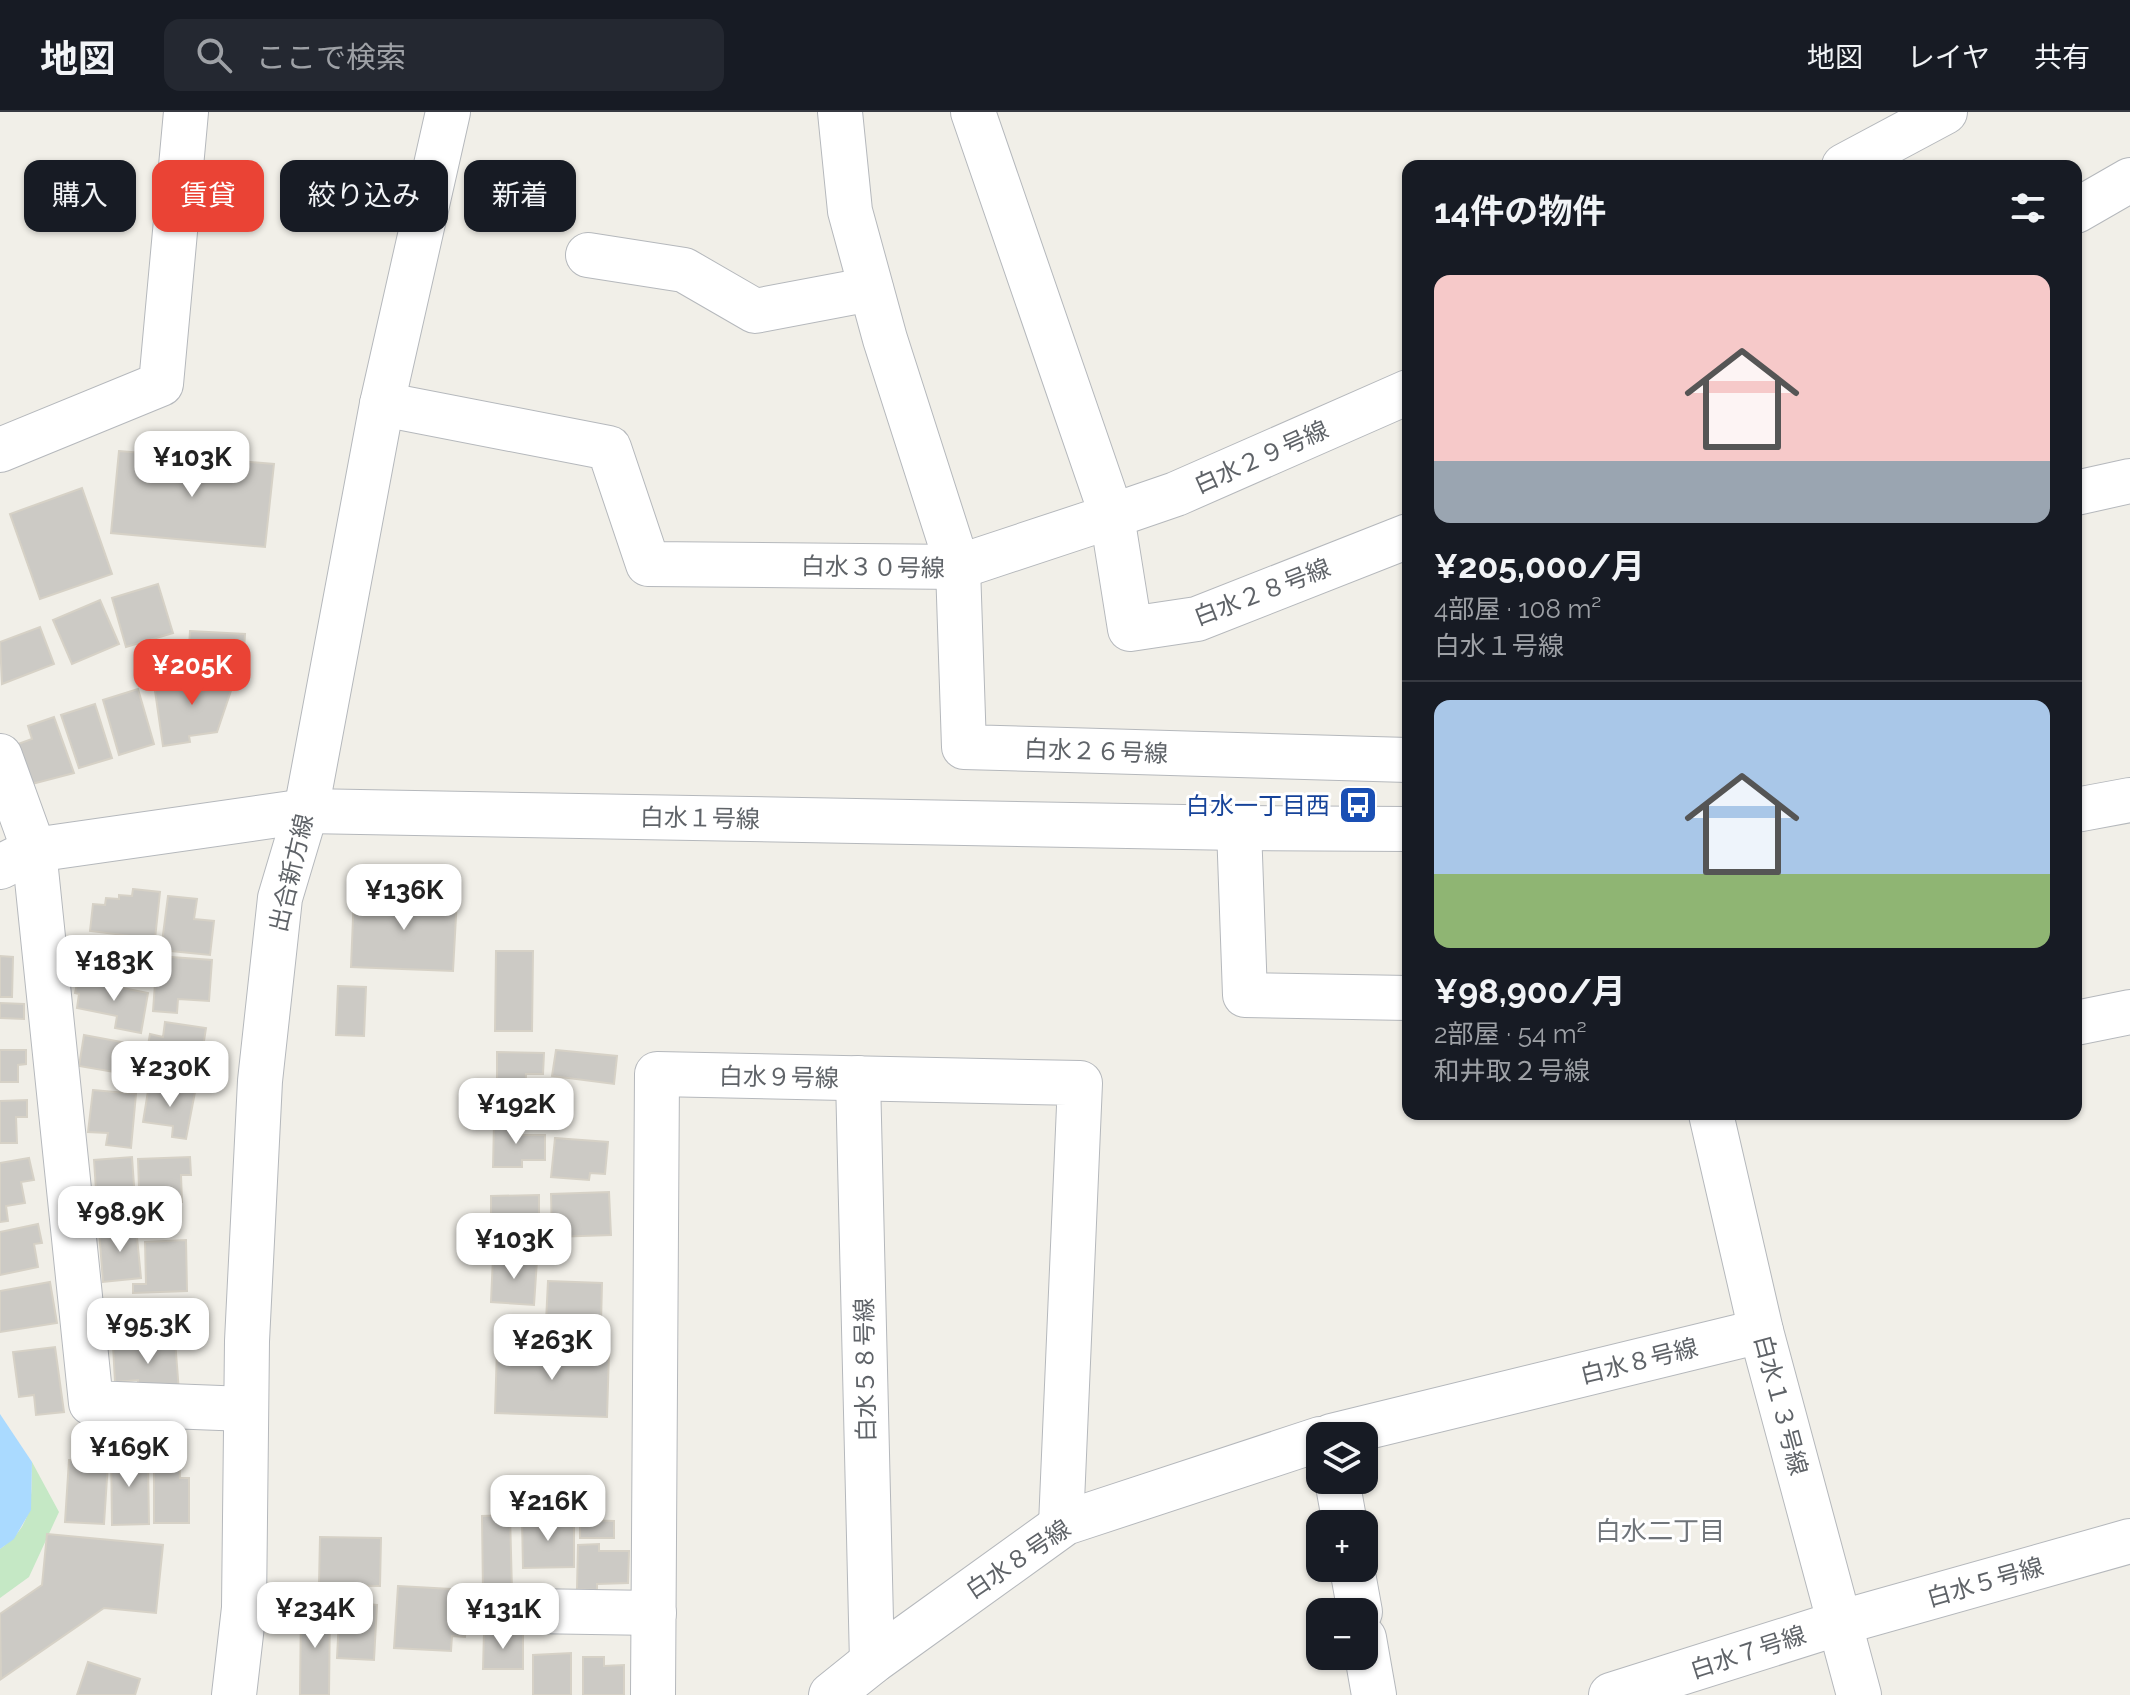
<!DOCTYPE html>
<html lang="ja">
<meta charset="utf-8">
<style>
body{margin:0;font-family:Raleway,"Noto Sans JP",sans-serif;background:#242831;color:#f1f3f6;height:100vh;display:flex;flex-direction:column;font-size:30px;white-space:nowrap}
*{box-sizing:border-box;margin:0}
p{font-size:26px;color:#9ea1a6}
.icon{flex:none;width:44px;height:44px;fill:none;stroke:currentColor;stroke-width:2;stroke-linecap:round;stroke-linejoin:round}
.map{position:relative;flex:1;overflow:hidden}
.sheet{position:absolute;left:1402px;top:48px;width:680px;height:960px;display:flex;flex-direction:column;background:#171b24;border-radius:16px;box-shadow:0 2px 6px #0004}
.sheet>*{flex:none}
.hud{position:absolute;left:24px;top:48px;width:760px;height:72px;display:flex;gap:16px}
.tools{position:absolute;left:1306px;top:1310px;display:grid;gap:16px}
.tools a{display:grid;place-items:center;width:72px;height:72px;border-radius:16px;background:#171b24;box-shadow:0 2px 6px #0004;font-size:40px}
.price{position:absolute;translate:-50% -68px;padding:0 18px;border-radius:16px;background:#fff;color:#222;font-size:26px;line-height:52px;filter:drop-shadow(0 2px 4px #0008)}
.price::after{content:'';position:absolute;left:50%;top:48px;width:24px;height:18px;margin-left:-12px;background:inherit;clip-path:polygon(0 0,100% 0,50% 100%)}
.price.on{background:#ea4335;color:#fff}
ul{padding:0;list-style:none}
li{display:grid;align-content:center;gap:16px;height:424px;padding:0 32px}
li+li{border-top:2px solid #363941}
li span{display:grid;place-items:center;height:248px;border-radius:16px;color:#555}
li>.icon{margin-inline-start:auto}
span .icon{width:144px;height:144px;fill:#fffc;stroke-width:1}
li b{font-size:34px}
h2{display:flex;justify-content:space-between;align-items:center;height:96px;padding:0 32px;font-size:34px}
.chip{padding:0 28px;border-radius:16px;background:#171b24;box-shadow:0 2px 6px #0004;font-size:28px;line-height:72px}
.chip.on{background:#ea4335;color:#fff}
header{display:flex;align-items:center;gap:48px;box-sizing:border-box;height:112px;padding:0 40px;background:#171b24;border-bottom:2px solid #363941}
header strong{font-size:38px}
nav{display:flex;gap:44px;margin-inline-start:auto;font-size:28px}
.search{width:560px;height:72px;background:#242831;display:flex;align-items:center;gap:20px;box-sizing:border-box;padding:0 28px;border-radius:16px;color:#9ea1a6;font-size:30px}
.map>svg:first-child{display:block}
</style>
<header>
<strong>地図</strong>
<div class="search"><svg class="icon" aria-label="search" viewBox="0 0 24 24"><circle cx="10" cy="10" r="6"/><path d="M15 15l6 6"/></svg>ここで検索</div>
<nav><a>地図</a><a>レイヤ</a><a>共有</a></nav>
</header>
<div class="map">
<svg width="2130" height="1583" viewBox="0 0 2130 1583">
<rect width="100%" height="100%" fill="#f1efe8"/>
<path fill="#c5e8c5" d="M32,1350L59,1400L29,1465L0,1486V1437C35,1412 31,1388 32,1350Z"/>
<path fill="#aadaff" d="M0,1302L32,1350L31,1398L14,1427L0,1437Z"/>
<g fill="#cccac5" stroke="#d6d1c6" stroke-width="2">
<path d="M119,339L274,352L265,435L111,421Z"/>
<path d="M82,376L112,462L40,487L10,402Z"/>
<path d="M158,472L173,521L126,535L112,486Z"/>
<path d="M100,488L119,532L72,552L53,508Z"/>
<path d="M40,515L54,552L2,572L0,530Z"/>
<path d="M190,519L245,522L243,555L188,551Z"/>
<path d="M237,561L217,620L189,624L190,630L163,634L154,572Z"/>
<path d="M138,577L154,632L119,643L103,588Z"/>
<path d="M95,592L112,646L79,656L61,603Z"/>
<path d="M54,605L74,661L28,673L15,633L32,627L28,614Z"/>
<path d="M133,777L160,780L155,827L90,819L93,792L105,793L106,786L119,787V783L132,784Z"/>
<path d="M354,782L457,786L453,859L351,855Z"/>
<path d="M168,784L197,787L194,807L214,809L210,843L161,838Z"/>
<path d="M79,825L152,834L147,869L103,863L105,854L75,850Z"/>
<path d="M496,839H533L532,919H495Z"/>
<path d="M0,844L13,845L12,885H0Z"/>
<path d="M157,844L212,848L209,889L178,887L177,901L153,899Z"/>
<path d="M78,867L148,881L141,921L115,916L117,904L77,896L79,882L75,881Z"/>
<path d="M338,874L366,875L364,924L336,923Z"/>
<path d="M0,891L24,892V907L0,906Z"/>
<path d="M165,910L206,916L199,961L171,957L170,966L143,962L150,922L163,925Z"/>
<path d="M84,923L143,934L138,964L79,954Z"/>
<path d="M0,938H26V952L18,953V970H0Z"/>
<path d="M556,938L617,944L614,972L552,964Z"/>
<path d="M497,940L544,941L543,962H526L525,990L497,989Z"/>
<path d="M149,973L195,980L186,1027L172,1025L173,1014L143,1010Z"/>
<path d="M93,978L136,982L131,1036L106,1033L108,1021L88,1020Z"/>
<path d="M27,988V1005H16L17,1031H0V989Z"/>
<path d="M494,1011H520V1023H545V1048H522V1055H493Z"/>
<path d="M555,1026L608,1030L605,1062L590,1061L589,1068L551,1065Z"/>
<path d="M132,1045L136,1102L120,1103L119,1091L97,1093L94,1048Z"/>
<path d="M190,1045L191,1063H181L182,1090L157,1092V1103L140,1104L138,1047Z"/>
<path d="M29,1046L34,1068L21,1070L25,1091L6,1094L8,1109L0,1110V1051Z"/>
<path d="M609,1080L611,1123L552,1125L551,1082Z"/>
<path d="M539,1083V1124H491V1084Z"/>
<path d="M38,1112L42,1131L34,1132L38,1155L0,1163V1120Z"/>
<path d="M136,1115L141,1166L103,1170L99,1118Z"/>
<path d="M186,1128L187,1179L133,1181V1172H146L145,1130Z"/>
<path d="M493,1145L537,1148L534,1193L491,1190Z"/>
<path d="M548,1169L602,1171L601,1212L546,1210Z"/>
<path d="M50,1170L57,1211L0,1220V1179Z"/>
<path d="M181,1187L184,1219L131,1224L130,1212L106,1214L104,1193Z"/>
<path d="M175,1228L179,1280L139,1283L138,1268L115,1270L113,1233Z"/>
<path d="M55,1235L64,1300L36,1303L34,1283L19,1285L13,1240Z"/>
<path d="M497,1236L609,1240L607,1305L495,1301Z"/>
<path d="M125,1333V1349H148L149,1412L112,1413L111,1334Z"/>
<path d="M154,1341L179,1342L180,1366H189V1411H154Z"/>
<path d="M69,1348L108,1351L104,1412L65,1410Z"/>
<path d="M510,1403L512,1479L483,1480L482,1404Z"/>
<path d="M574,1406V1455L523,1456L522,1407Z"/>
<path d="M580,1408L614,1409V1426H580Z"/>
<path d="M47,1422L163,1433L156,1501L104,1496L1,1567L0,1502L42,1473Z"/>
<path d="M320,1425L381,1426L380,1474L319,1473Z"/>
<path d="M599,1432V1439H629L628,1471L597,1472V1478L577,1477L578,1433Z"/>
<path d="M398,1474L469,1478L465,1525L452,1524L451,1539L394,1536Z"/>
<path d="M347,1482L366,1483V1492L377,1493L374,1548L337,1546L339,1507H345Z"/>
<path d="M301,1492L330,1493L329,1583H300Z"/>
<path d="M484,1520H523V1557H483Z"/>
<path d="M571,1541V1583H533V1543Z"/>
<path d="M583,1545H604V1554L624,1553V1583H583Z"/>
<path d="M88,1550L140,1567L135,1583H77Z"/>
</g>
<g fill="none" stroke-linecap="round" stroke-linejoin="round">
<defs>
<g id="minor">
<path d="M840,0L850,99L885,227L958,455L964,635L1408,648"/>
<path d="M1844,54L1945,0"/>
<path d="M2076,99L2130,68"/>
<path d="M588,143L684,158L755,199L871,177"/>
<path d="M1408,280L1176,382L1112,404L1130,517L1197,507L1408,424"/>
<path d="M382,292L609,336L648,452L958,455L1112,404L973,0"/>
<path d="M0,338L161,272L186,0"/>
<path d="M2076,381L2130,369"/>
<path d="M0,644L34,738L91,1291L246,1297"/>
<path d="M1239,716L1245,883L1408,886"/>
<path d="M2076,911L2130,900"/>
<path d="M858,966L872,1550"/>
<path d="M1331,1324L1761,1219"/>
<path d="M1337,1368L1345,1412"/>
<path d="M1352,1456L1360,1500"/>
<path d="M529,1499L654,1501"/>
<path d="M1364,1526L1374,1583"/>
<path d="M653,1583L657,962L1080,971L1061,1413"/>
<path d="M831,1583L872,1550L1065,1411L1320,1327"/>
<path d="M1611,1583L1839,1511L2130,1429"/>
</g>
<g id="tertiary">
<path d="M2076,698L2130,688"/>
<path d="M0,755L34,738L306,699L1239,716L1408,717"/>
<path d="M1711,1002L1761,1219L1859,1583"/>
<path d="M234,1583L244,1496L247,1229L260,969L280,786L306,699L382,292L448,0"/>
</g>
</defs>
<use href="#minor" stroke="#b5b8bc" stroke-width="46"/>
<use href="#tertiary" stroke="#b5b8bc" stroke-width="46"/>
<use href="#minor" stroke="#fff" stroke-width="44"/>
<use href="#tertiary" stroke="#fff" stroke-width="44"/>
</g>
<defs>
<symbol id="bus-square" viewBox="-11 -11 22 22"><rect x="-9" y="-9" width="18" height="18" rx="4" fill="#1a4fb4" stroke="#fff"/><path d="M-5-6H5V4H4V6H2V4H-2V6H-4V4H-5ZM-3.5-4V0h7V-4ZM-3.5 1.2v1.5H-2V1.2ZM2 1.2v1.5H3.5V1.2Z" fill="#fff"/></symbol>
</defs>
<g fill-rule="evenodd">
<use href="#bus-square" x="1336" y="671" width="44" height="44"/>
</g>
<g text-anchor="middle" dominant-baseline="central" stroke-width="6" stroke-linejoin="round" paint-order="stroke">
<g font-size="24" fill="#5f6368" stroke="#fff">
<text transform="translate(1261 345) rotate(-24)">白水２９号線</text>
<text transform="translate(873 455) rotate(1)">白水３０号線</text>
<text transform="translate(1262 480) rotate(-21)">白水２８号線</text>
<text transform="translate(1096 639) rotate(2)">白水２６号線</text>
<text transform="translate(700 706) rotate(1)">白水１号線</text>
<text transform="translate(291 761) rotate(-77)">出合新方線</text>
<text transform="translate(779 965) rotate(1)">白水９号線</text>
<text transform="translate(1639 1249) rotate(-14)">白水８号線</text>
<text transform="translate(865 1258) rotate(-91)">白水５８号線</text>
<text transform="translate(1781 1293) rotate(75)">白水１３号線</text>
<text transform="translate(1018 1447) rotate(-34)">白水８号線</text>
<text transform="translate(1985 1470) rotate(-16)">白水５号線</text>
<text transform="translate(1748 1540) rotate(-18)">白水７号線</text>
</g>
<g font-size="24" fill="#164399" stroke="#fff" text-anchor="end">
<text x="1330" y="693">白水一丁目西</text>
</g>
<g font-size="26" fill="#70757a" stroke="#fff">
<text x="1660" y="1419">白水二丁目</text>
</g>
</g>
</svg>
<div class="tools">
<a><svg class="icon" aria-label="layers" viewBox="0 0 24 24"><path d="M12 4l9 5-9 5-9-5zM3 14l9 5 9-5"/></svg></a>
<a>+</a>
<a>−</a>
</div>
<b class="price" style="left:192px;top:387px">¥103K</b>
<b class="price on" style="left:192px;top:595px">¥205K</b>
<b class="price" style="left:404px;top:820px">¥136K</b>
<b class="price" style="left:114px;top:891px">¥183K</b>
<b class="price" style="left:170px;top:997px">¥230K</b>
<b class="price" style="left:516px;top:1034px">¥192K</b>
<b class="price" style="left:120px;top:1142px">¥98.9K</b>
<b class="price" style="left:514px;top:1169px">¥103K</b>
<b class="price" style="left:148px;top:1254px">¥95.3K</b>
<b class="price" style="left:552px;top:1270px">¥263K</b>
<b class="price" style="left:129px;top:1377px">¥169K</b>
<b class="price" style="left:548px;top:1431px">¥216K</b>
<b class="price" style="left:315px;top:1538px">¥234K</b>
<b class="price" style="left:503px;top:1539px">¥131K</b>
<div class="hud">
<a class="chip">購入</a>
<a class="chip on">賃貸</a>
<a class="chip">絞り込み</a>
<a class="chip">新着</a>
</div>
<section class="sheet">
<h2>14件の物件<svg class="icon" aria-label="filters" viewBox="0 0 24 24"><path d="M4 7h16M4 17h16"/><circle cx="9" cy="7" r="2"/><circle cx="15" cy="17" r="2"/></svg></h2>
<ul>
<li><span style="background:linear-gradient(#f6c9c9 75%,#9aa5b1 0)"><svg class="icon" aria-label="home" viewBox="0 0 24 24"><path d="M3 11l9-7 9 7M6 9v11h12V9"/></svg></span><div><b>¥205,000/月</b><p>4部屋 · 108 m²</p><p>白水１号線</p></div></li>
<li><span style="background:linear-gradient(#a9c7e8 70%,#8fb573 0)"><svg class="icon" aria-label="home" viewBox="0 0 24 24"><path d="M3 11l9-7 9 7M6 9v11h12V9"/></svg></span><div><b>¥98,900/月</b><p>2部屋 · 54 m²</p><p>和井取２号線</p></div></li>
</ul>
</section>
</div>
